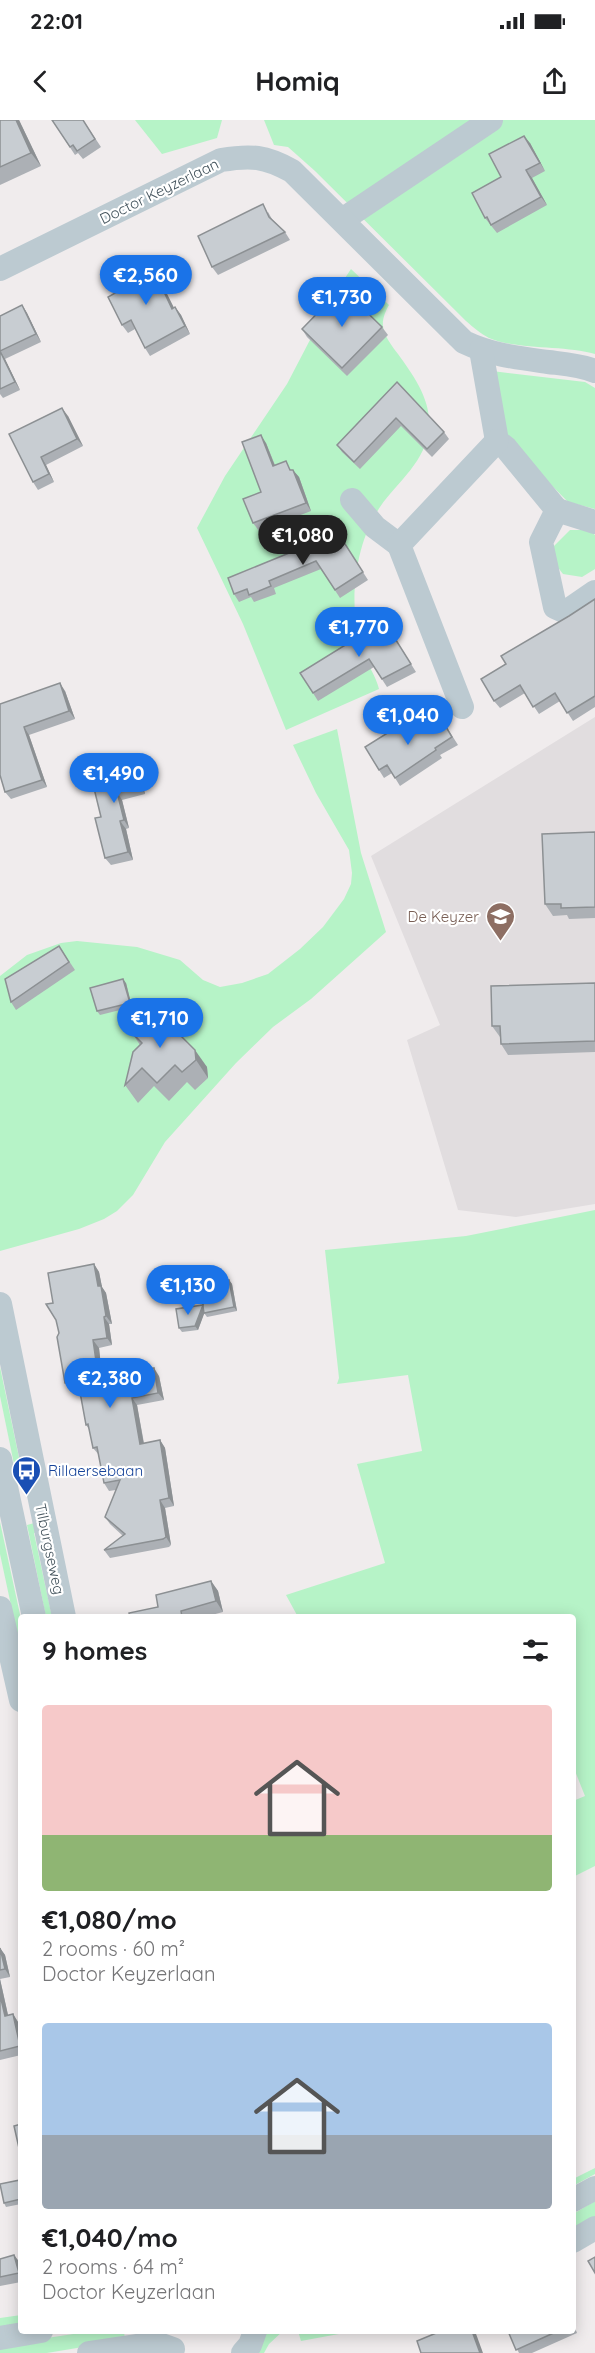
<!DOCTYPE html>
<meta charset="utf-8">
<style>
body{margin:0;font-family:Quicksand,sans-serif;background:#f6f6f6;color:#202124;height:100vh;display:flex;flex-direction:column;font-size:22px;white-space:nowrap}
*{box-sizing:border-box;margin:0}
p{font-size:20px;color:#757577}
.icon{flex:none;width:33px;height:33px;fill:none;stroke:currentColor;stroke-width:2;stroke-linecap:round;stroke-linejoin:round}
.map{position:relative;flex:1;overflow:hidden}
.details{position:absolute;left:18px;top:1494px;width:558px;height:720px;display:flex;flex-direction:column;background:#fff;border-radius:6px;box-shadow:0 3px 15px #0003}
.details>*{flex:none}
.price{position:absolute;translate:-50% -51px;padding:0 14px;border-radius:21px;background:#1a73e8;color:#fff;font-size:20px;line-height:39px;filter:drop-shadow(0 2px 3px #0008)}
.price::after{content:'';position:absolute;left:50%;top:36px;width:18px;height:14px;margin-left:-9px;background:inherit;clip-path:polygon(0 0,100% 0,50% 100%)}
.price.active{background:#222;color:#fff}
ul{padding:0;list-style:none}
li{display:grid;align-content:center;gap:12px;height:318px;padding:0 24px}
li span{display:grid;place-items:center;height:186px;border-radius:6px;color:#555}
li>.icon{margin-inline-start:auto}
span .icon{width:108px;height:108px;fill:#fffc;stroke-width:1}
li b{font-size:26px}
h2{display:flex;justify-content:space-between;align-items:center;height:72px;padding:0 24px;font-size:26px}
.status{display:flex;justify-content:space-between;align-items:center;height:42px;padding:0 30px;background:#fff;direction:ltr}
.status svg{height:16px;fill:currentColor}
header{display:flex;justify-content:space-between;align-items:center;height:78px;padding:0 24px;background:#fff;font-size:27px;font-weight:700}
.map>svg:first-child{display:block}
</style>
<div class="status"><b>22:01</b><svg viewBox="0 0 49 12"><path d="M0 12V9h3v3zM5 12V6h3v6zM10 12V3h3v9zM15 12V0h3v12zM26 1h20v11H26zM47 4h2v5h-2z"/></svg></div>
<header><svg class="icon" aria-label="back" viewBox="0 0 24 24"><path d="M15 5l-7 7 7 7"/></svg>Homiq<svg class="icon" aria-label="share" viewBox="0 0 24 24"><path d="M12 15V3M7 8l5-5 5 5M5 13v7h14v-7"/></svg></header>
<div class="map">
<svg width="595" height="2233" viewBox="0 0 595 2233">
<rect width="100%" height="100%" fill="#f0eced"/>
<path fill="#e1dddf" d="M595,597V1084L516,1097L458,1090L407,920L440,905L371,736Z"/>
<g fill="#b6f3c7">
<path d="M135,0H222L217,18L162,34Z"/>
<path d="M264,0H595V234C564,225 516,230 489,218C481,214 473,207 466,201L315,51L288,27L274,25Z"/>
<path d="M351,149L389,185C386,190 382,199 383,206C384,216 392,226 398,234C413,255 431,279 429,307C427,341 397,362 380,387C354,425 347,489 363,532C367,544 376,556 379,569L286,610L243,504L197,408L225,356L287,264L311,218L317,200Z"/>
<path d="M492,251L585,262L595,268V389L568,382L516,329L500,305Z"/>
<path d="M570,410H589L595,415V449L582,457L563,454L553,441L554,426Z"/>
<path d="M337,609L361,733L386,812L311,879L273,907L236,943L165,1022L133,1075L117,1091L104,1099L79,1109L0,1131V856L27,835L61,823L77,821L137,827L180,840L203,860L220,867L242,863L268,854L300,829L323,807L344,779L351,764L352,753L349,730L316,673L293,625Z"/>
<path d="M595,1090V1746L573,1757V1681L585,1676L573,1646V1497H298L286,1475L385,1443L357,1344L422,1331L408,1255L337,1264L339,1258L325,1130L466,1116Z"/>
<path d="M0,1247L21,1347L15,1349L0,1276Z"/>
<path d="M0,1402L21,1499V1532L0,1434Z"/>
<path d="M38,1402L39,1412L34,1413L52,1497H46L27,1405Z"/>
<path d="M595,2048V2054L573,2066V2059Z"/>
<path d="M595,2081V2102L573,2116V2094Z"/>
<path d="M21,2195V2208L0,2211V2198Z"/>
<path d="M124,2211L125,2220L47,2233H0V2225L80,2213Z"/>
<path d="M271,2211H283L269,2224L264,2233H252L263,2216Z"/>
<path d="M298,2211H355L301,2221Z"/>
</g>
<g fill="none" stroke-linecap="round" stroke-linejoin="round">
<g stroke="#bccad1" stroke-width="24">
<path d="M342,100L491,0"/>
<path d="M0,149L221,40C251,35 265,36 292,51L464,222C491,235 519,238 548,242C564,244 580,245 595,251"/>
<path d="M481,230L497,321L506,328L557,390"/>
<path d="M352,380L375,407L399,425"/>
<path d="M595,402L557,390L541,422L555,487L566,492L595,472"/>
<path d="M462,587L399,425L497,321"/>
<path d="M0,1184L64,1497"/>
<path d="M0,1339L34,1497"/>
<path d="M0,1488L21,1580"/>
<path d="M573,2080L595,2068"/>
<path d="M573,2121L595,2108"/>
<path d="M0,2218L41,2211"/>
<path d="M89,2233L156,2223L173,2229"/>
<path d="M243,2233L250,2225L255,2211"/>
</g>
</g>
<g fill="#acb0b5">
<path d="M0,0H19L41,46L0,65Z"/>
<path d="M52,0H83L101,27L83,39L78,33L75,35Z"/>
<path d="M530,23L545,51L532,58L547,85L497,113L485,98L501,57Z"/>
<path d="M268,92L272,99L285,112L290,120L218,155L212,147Z"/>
<path d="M149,140L154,148L174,188L175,187L181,195L190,214L150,236L145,228L135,209L128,213L122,205L131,164Z"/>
<path d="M22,185L27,193L41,222L5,239L20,270L3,278L0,274V196Z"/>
<path d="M382,207L388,215L347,256L307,217L302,209Z"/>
<path d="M397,262L444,312L449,319L432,337L401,306L360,349L342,332L337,325Z"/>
<path d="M68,296L83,326L46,345L54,362L38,370L33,362L9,314Z"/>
<path d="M266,323L275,345L292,350L299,357L311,391L259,411L253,403L261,372Z"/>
<path d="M338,413L368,460L340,478L321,449L274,468L276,474L254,482L251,477L239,482L234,474Z"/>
<path d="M595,479V587L573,601L560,581L539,594L525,573L500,588L494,581L506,544L569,496Z"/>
<path d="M384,501L416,552L387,567L374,547L318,581L313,573Z"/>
<path d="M65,571L75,599L29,615L47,667L11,679L5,672L0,584Z"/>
<path d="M439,595L458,625L440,635L442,638L400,666L392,653L384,658L379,650L412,612Z"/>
<path d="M137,644L145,674L122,680L129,708L126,709L133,740L111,745L105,738L101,697L113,651Z"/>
<path d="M595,712V798L569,799L567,795L553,796L545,784Z"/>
<path d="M59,826L75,850L16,890L11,882Z"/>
<path d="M126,863L132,887L100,895L97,891Z"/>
<path d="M595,863V932L508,935L501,924L500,917L492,906Z"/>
<path d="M155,890L207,947L208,958L195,970L187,962L169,981L154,966L138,983L125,965L140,925L132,913Z"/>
<path d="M94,1144L99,1152L102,1167L106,1173L112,1204H109L112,1225L99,1228L102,1256L107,1257L159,1256L164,1280L137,1285L144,1323L160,1320L165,1328L174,1386L165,1388L171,1425L169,1427L110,1438L104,1430L123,1416L110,1404L105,1397L116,1370L109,1371L104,1363L99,1335L93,1328L89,1309L86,1305L79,1269L70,1271L65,1263L59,1213L53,1183Z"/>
<path d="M229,1160L232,1164L237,1191L207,1197L204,1193L198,1210L182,1212L179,1208Z"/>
<path d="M211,1461L218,1471L223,1492L204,1497H130L158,1487Z"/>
<path d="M0,1828L5,1835L10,1857L0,1859L8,1895L13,1894L18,1902L21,1914V1935L0,1940Z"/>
<path d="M21,2060V2084L6,2087L4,2083Z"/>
<path d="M14,2135L20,2143L21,2148V2162L0,2166V2139Z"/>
<path d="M573,2203L577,2213L532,2233H519L508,2211H573Z"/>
</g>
<g fill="#8c9093">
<path d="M16,0H19L41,46L31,33Z"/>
<path d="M524,16L530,23L545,51L540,43Z"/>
<path d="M526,50L532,58L547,85L541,77Z"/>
<path d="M149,140L154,148L178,196L172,189Z"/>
<path d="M22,185L27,193L41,222L36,214Z"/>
<path d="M175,187L181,195L190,214L185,206Z"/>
<path d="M0,231L5,239L20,270L15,262Z"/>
<path d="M62,288L68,296L83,326L77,319Z"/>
<path d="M261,315L266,323L278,354L273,346Z"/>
<path d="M41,337L46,345L54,362L49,354Z"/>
<path d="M293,350L299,357L311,391L306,383Z"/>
<path d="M60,563L65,571L75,599L69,591Z"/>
<path d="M24,607L29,615L47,667L42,660Z"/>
<path d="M132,636L137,644L145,674L140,666Z"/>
<path d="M117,672L122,680L129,708L124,700Z"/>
<path d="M120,701L126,709L133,740L128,732Z"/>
<path d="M123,859L126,863L132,887L130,883Z"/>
<path d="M195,930L207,947L208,958L196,940Z"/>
<path d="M94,1144L99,1152L102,1167L106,1173L112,1204L106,1196L98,1166Z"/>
<path d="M229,1160L232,1164L237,1191L234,1187Z"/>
<path d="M203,1185L206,1189L198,1210L195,1206Z"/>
<path d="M104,1197L109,1204L112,1225L107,1218Z"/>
<path d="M93,1220L99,1228L103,1263L98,1255Z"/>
<path d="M154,1248L159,1256L164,1280L158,1273Z"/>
<path d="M132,1278L137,1285L145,1331L140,1324Z"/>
<path d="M160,1320L165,1328L174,1386L169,1378Z"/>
<path d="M160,1380L165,1388L171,1425L166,1417Z"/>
<path d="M211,1461L218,1471L223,1492L216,1481Z"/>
<path d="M0,1828L5,1835L10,1857L5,1849Z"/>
<path d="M0,1859L10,1904L5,1896L0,1875Z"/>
<path d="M13,1894L18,1902L21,1914V1927Z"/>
<path d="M14,2135L20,2143L21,2156L19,2153Z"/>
<path d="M472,2211H475L483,2233H480Z"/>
</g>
<g fill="#c8cdd2" stroke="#8c9093" stroke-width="1.5">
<path d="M0,0H16L31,33L0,47Z"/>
<path d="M52,0H83L95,19L77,31L73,25L70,27Z"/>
<path d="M524,16L540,43L526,50L541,77L491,105L487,97L485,98L472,73L501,57L489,34Z"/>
<path d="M263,84L269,97L285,112L212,147L198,116Z"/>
<path d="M149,140L172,189L175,187L185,206L145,228L131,200L122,205L108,177L131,164L125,152Z"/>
<path d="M342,168L382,207L342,248L302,209Z"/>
<path d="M22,185L36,214L0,231V196Z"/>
<path d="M0,231L15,262L0,269Z"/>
<path d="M397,262L444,312L427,329L396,298L354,342L337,325Z"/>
<path d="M62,288L77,319L41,337L49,354L33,362L9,314Z"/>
<path d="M261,315L273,346L286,341L290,350H293L306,383L253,403L243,379L261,372L242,322Z"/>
<path d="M338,413L363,452L335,470L316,441L269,461L271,466L249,475L247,469L234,474L228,458Z"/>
<path d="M595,479V576L567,593L555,573L533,587L520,565L494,581L481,559L506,544L501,536L569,496Z"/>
<path d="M384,501L411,544L382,559L369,539L313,573L300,553Z"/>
<path d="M60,563L69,591L24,607L42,660L5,672L0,655V584Z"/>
<path d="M439,595L452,617L435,628L436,630L395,658L387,645L379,650L365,627L405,602L411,612Z"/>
<path d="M132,636L140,666L117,672L124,700L120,701L128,732L105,738L95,698L101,697L91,656L113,651L111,641Z"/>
<path d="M595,712V787L561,788V784H545L542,714Z"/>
<path d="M59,826L69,842L11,882L5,859Z"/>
<path d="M123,859L130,883L97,891L90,868Z"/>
<path d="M595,863V921L501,924L500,906H492L491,866Z"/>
<path d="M155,890L195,930L196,940L182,952L175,945L157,963L142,948L125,965L133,932L142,923L132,913Z"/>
<path d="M94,1144L98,1166H101L106,1196L104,1197L107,1218L93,1220L98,1255L107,1257L154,1248L158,1273L132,1278L140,1324L160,1320L169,1378L160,1380L166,1417L163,1419L104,1430L125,1414L105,1397L120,1360L104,1363L97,1327L93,1328L88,1304L86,1305L78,1261L65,1263L57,1217L59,1213L56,1200L46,1184L53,1183L48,1153Z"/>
<path d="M229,1160L234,1187L204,1193L200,1166Z"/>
<path d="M203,1185L195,1206L179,1208L176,1189Z"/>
<path d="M211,1461L216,1481L181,1491L182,1497H130L129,1493L158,1487L156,1475Z"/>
<path d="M0,1828L5,1849L0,1850Z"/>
<path d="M0,1875L5,1896L13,1894L20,1926L0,1931Z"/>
<path d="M21,2004V2037L14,2006Z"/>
<path d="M20,2060L21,2079L4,2083L0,2064Z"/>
<path d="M14,2135L19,2153L0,2157V2139Z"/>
<path d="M595,2137V2153L588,2141Z"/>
<path d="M441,2211H472L480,2233H421L417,2221Z"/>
<path d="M508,2211H558L516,2230Z"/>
</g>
<defs>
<symbol id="school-pin" viewBox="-11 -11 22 30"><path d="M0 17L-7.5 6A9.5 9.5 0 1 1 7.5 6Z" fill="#8d6e63" stroke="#fff"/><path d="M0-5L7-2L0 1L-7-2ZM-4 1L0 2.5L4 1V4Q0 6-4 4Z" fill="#fff"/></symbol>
<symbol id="bus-pin" viewBox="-11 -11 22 30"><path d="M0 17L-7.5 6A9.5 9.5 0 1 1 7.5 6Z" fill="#1a4fb4" stroke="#fff"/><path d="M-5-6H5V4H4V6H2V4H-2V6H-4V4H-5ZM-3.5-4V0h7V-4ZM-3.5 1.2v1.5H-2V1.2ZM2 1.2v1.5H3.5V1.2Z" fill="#fff"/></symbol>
</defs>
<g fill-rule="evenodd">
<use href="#school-pin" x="484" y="780" width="33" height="45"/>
<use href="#bus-pin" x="10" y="1334" width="33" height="45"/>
</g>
<g text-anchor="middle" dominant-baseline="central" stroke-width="4.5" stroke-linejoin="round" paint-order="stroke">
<g font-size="15" fill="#43535c" stroke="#fff">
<text transform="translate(159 71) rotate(-26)">Doctor Keyzerlaan</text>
<text transform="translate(50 1429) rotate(78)">Tilburgseweg</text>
</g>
<g font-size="15" fill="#785e54" stroke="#fff" text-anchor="end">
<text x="479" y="796">De Keyzer</text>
</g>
<g font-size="15" fill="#164399" stroke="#fff" text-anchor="start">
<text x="48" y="1350">Rillaersebaan</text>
</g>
</g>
</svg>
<b class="price" style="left:146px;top:186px">€2,560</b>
<b class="price" style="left:342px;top:208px">€1,730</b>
<b class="price active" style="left:303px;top:446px">€1,080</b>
<b class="price" style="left:359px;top:538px">€1,770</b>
<b class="price" style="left:408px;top:626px">€1,040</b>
<b class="price" style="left:114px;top:684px">€1,490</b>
<b class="price" style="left:160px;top:929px">€1,710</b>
<b class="price" style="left:188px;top:1196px">€1,130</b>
<b class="price" style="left:110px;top:1289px">€2,380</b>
<section class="details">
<h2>9 homes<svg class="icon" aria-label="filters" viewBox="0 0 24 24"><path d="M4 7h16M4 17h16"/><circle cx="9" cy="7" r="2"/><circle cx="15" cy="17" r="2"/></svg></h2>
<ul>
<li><span style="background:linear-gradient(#f6c9c9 70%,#8fb573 0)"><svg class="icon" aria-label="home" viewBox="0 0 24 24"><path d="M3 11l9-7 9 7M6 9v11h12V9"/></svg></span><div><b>€1,080/mo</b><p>2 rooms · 60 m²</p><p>Doctor Keyzerlaan</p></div></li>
<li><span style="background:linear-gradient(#a9c7e8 60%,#9aa5b1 0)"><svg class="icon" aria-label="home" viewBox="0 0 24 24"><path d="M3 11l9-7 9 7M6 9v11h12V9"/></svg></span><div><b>€1,040/mo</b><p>2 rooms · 64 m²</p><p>Doctor Keyzerlaan</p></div></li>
</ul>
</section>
</div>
